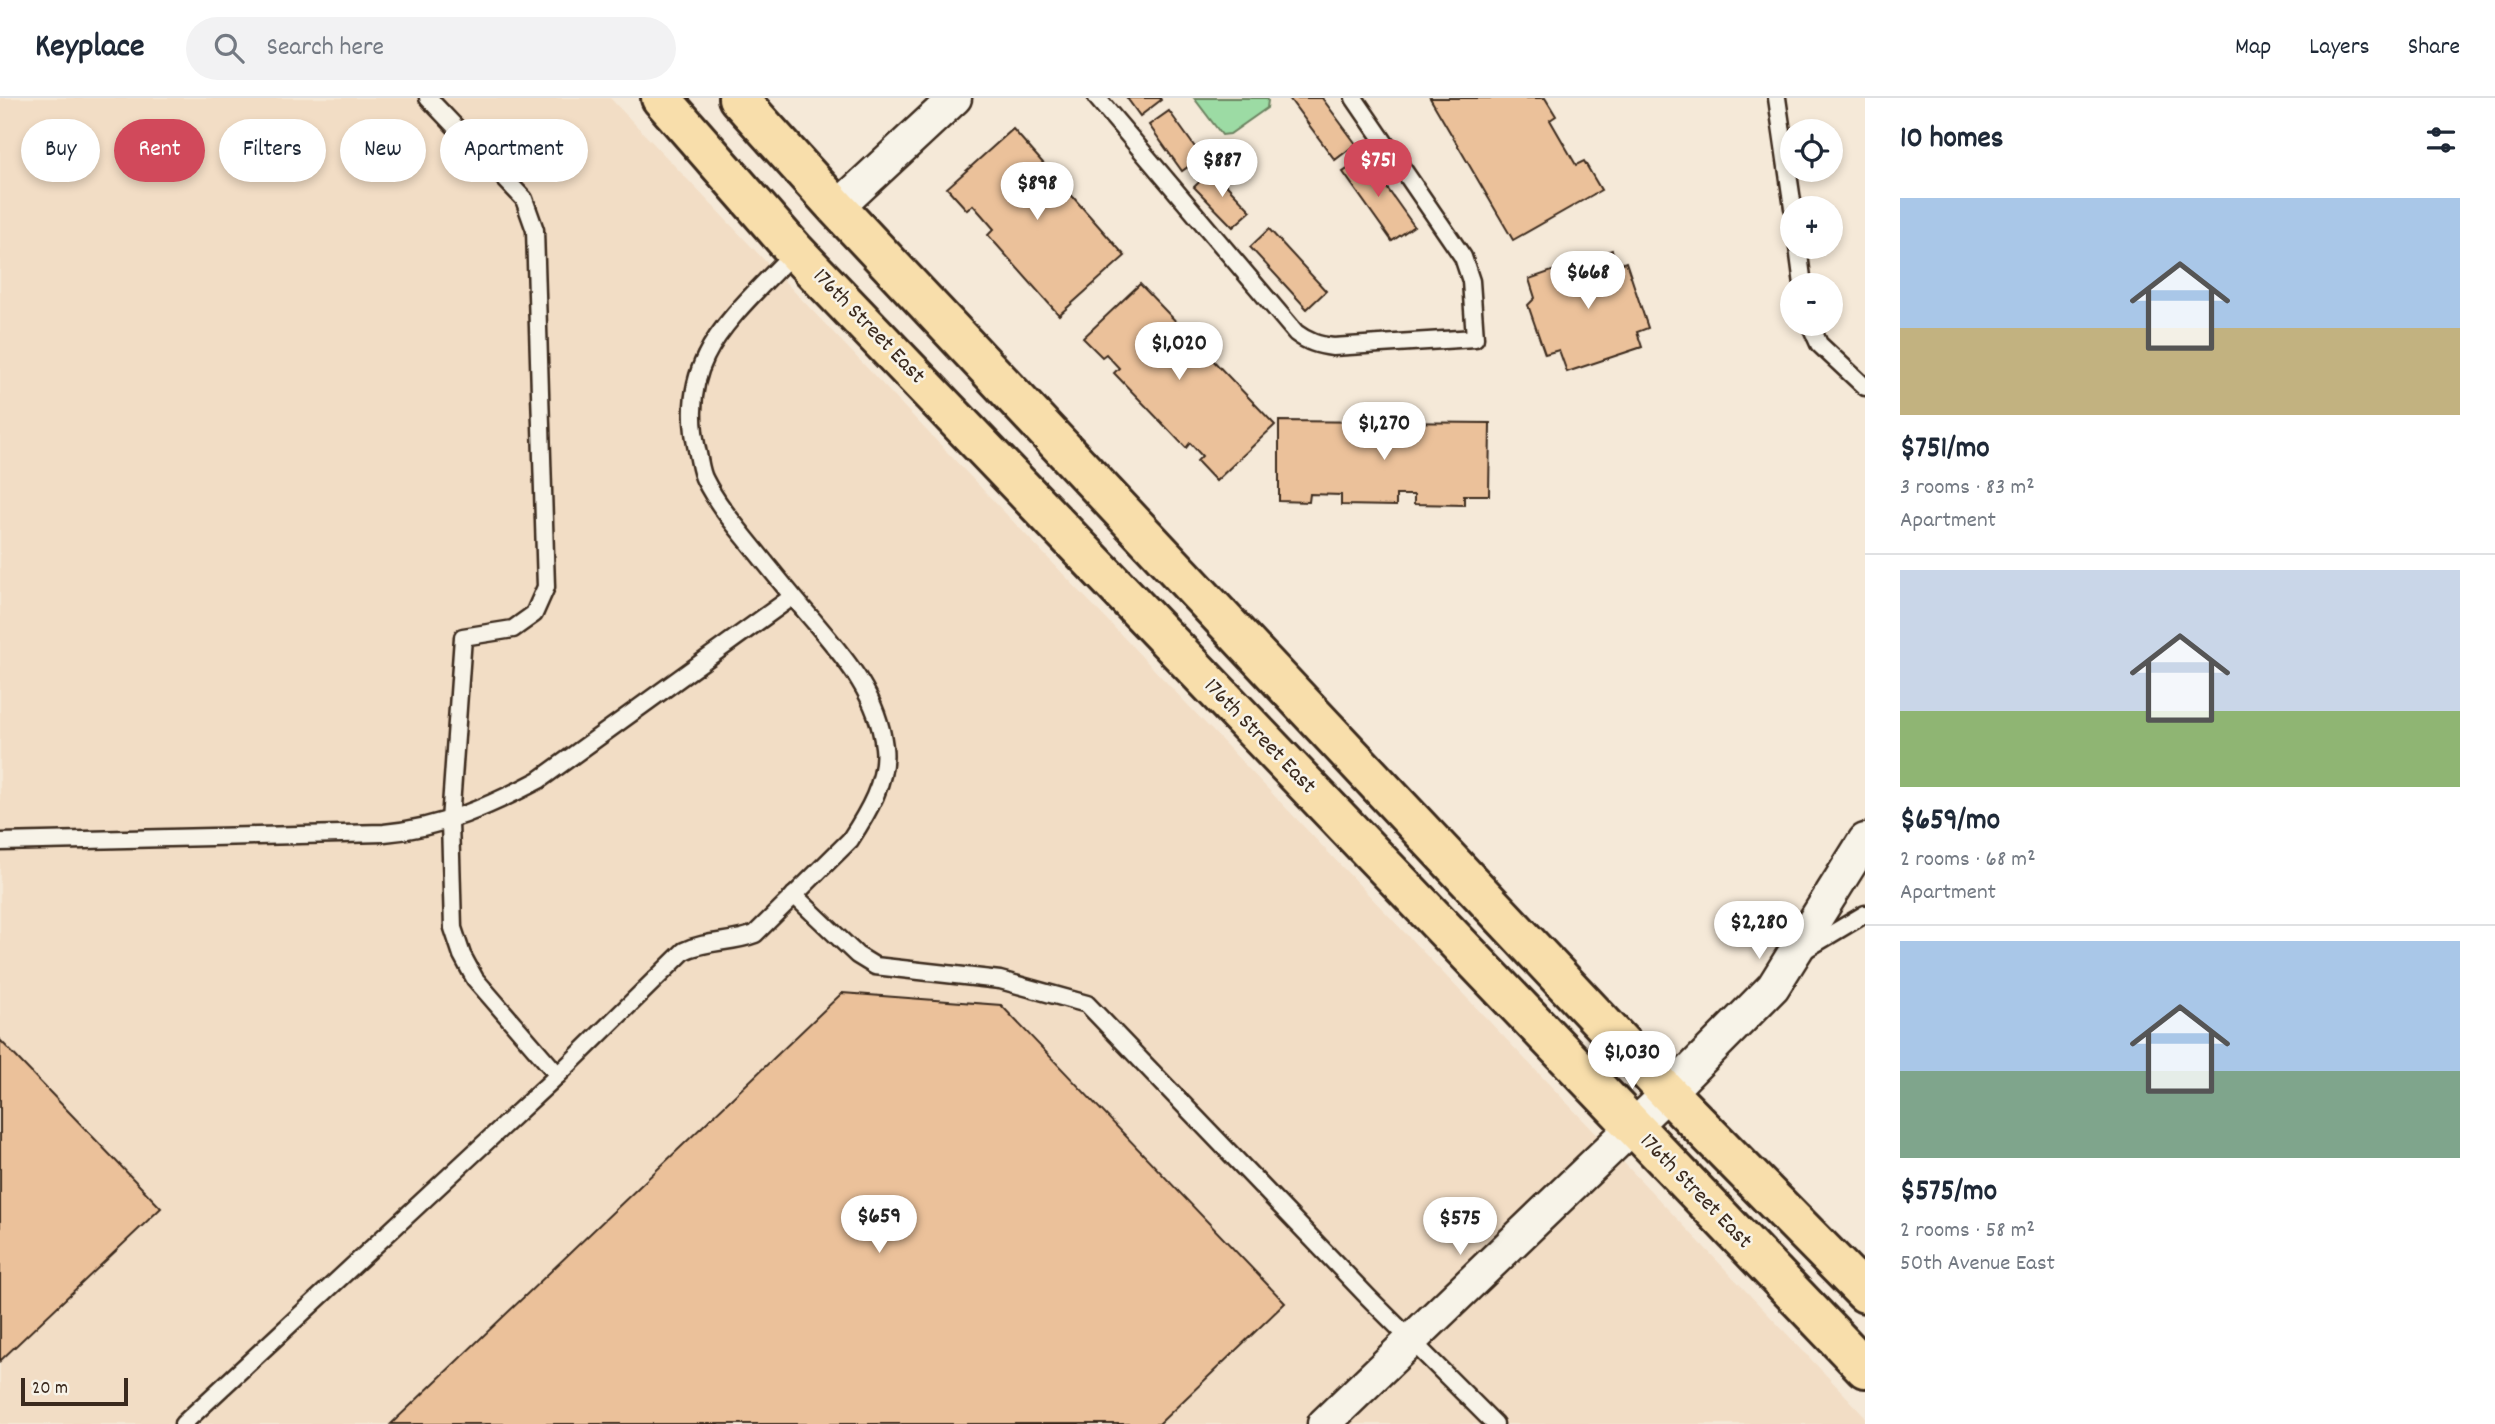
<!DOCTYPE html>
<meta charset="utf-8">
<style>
body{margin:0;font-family:Dekko,sans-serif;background:#f2f2f3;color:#1f2937;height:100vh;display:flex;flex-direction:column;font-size:26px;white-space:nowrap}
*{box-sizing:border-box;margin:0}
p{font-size:23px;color:#747a83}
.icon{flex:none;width:38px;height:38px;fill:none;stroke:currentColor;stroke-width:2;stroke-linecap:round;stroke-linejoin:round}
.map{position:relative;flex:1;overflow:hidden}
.drawer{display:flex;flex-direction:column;background:#fff;width:630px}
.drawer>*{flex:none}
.top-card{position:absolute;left:21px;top:21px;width:665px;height:63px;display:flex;gap:14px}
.buttons{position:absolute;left:1780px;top:21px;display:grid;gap:14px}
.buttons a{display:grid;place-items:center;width:63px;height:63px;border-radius:50%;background:#fff;box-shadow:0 4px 10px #0003;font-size:35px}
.scale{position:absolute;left:21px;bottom:18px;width:107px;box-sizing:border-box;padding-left:7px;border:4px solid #3b2a1e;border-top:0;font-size:19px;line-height:24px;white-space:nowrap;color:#3b2a1e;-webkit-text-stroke:5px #f7f3e8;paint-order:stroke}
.price{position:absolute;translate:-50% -60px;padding:0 16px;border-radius:24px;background:#fff;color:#222;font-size:23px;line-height:46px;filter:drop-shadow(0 2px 4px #0008)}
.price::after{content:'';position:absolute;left:50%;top:42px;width:21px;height:16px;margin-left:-10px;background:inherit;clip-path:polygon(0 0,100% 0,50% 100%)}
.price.active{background:#d1495b;color:#fff}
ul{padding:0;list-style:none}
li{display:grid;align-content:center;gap:14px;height:371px;padding:0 35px}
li+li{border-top:2px solid #e0e1e3}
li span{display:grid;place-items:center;height:217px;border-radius:0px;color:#555}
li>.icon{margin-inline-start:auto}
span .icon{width:126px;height:126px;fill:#fffc;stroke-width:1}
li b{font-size:30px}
h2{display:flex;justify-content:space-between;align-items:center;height:84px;padding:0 35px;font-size:30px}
.chip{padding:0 24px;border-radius:32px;background:#fff;box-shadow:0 4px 10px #0003;font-size:24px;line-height:63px}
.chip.active{background:#d1495b;color:#fff}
header{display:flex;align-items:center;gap:42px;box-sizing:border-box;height:98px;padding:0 35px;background:#fff;border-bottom:2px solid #e0e1e3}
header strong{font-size:33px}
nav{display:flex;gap:38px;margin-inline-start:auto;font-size:24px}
.search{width:490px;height:63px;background:#f2f2f3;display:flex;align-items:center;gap:18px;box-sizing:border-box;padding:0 24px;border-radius:38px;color:#747a83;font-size:26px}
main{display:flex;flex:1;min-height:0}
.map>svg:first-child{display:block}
</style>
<header>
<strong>Keyplace</strong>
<div class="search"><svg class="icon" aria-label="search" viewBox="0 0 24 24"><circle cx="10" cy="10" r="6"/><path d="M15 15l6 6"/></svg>Search here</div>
<nav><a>Map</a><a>Layers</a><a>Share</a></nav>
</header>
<main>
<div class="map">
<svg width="1865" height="1326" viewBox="0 0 1865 1326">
<rect width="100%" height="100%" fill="#f5e9d8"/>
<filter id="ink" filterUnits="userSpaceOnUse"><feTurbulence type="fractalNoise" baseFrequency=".0143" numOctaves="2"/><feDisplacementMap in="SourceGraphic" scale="14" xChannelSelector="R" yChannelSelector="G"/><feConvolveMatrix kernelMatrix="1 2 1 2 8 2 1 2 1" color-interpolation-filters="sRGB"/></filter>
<g filter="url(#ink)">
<path fill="#f2ddc5" d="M0,0H610L1865,1318V1326H0Z"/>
<path fill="#9cdba4" stroke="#6c8261" stroke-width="2" d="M1194,0H1266L1268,2L1267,10L1230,36L1222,37Z"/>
<g fill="#ebc19a" stroke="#3b2a1e" stroke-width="2">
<path d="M1127,0H1160L1161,2L1140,18Z"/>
<path d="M1289,0H1322L1356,46L1335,62Z"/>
<path d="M1430,0H1545L1556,18L1550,22L1576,67L1584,63L1601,92L1513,142Z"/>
<path d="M1169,13L1202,59L1182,73L1149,27Z"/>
<path d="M1013,31L1125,158L1059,217L988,137L994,131L973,107L967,112L947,90Z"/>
<path d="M1365,59L1414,128L1392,143L1343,74Z"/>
<path d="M1212,72L1251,113L1233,129L1194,89Z"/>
<path d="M1269,131L1326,193L1307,211L1250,149Z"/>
<path d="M1612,152L1618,167L1626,164L1648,230L1637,234L1642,249L1567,274L1559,252L1545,256L1528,207L1535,200L1529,181Z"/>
<path d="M1140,186L1275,327L1216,383L1197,363L1202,358L1190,345L1186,350L1114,275L1119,270L1106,256L1102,259L1083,240Z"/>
<path d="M1279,323L1490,325L1489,397H1464V407L1414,406V397H1396V408L1341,407V397L1310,396L1309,404L1279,403Z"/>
<path d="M842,895L1001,907L1285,1205L1159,1326H391Z"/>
<path d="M0,942L161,1110L0,1263Z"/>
</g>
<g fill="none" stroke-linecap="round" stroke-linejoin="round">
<defs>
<g id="service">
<path d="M428,0L524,101L535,132L546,489L534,516L513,531L463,539L450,723L453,830L462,857L475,881L558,977"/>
<path d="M1097,0L1296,235C1308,244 1318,247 1333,249L1475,240L1471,183L1463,159L1354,0"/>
<path d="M1777,0L1793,110"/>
<path d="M1798,149L1803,187"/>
<path d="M1810,226L1819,246L1865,289"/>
<path d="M0,744L384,735C441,730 490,708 539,682L792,499"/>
<path d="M794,797L857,857L875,868L1000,882L1087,906L1368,1199L1495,1326"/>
<path d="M1803,853L1865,816"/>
<path d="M183,1326L558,977L684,853C707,842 732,845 755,836L850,742C867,716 888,682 884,649C878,597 844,559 812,521C791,497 771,472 751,447C735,427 717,406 705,382C701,375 700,365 698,356C690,323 690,290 706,258C723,222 767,183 795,153"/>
</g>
<g id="minor">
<path d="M837,110L955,0"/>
<path d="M1324,1326L1668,995L1773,889L1865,742"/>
</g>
<g id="primary">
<path d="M661,0L795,153L1865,1270"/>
<path d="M738,0L837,110L1668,995L1865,1195"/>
</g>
</defs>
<use href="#service" stroke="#3b2a1e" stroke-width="21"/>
<use href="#minor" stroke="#3b2a1e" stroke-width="37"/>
<use href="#primary" stroke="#3b2a1e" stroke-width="44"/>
<use href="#service" stroke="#f7f3e8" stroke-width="16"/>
<use href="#minor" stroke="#f7f3e8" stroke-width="32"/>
<use href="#primary" stroke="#f8deab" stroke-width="38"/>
</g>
</g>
<g text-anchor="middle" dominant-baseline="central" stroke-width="5" stroke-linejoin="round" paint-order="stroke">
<g font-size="23" fill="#3b2a1e" stroke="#f7f3e8">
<text transform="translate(868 229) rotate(46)">176th Street East</text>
<text transform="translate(1259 639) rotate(46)">176th Street East</text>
<text transform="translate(1695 1094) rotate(46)">176th Street East</text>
</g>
</g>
</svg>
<div class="buttons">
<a><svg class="icon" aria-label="locate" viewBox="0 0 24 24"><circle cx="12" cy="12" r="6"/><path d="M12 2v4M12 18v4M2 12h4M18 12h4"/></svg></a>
<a>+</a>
<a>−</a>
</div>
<div class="scale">20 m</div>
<b class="price" style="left:1222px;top:101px">$887</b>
<b class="price active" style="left:1378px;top:101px">$751</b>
<b class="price" style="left:1037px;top:124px">$898</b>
<b class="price" style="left:1588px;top:213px">$668</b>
<b class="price" style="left:1179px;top:284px">$1,020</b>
<b class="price" style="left:1384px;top:364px">$1,270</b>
<b class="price" style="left:1759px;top:863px">$2,280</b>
<b class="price" style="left:1632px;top:993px">$1,030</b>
<b class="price" style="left:879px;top:1157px">$659</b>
<b class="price" style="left:1460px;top:1159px">$575</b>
<div class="top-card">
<a class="chip">Buy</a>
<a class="chip active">Rent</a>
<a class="chip">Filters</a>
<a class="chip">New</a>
<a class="chip">Apartment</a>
</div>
</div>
<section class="drawer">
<h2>10 homes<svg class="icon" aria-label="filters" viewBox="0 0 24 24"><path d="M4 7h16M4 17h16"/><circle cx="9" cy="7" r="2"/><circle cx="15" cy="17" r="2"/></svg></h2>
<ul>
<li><span style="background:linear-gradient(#a9c7e8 60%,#c2b280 0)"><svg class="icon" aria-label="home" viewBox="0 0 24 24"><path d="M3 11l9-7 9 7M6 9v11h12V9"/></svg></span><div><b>$751/mo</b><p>3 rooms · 83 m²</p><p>Apartment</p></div></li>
<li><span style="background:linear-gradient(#c9d6e8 65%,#8fb573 0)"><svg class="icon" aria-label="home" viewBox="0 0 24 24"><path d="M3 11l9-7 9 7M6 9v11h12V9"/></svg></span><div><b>$659/mo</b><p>2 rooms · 68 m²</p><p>Apartment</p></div></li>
<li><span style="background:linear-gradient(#a9c7e8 60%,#7fa58c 0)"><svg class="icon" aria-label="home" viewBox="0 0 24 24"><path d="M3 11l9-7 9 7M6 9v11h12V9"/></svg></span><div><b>$575/mo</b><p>2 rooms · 58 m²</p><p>50th Avenue East</p></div></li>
</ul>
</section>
</main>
